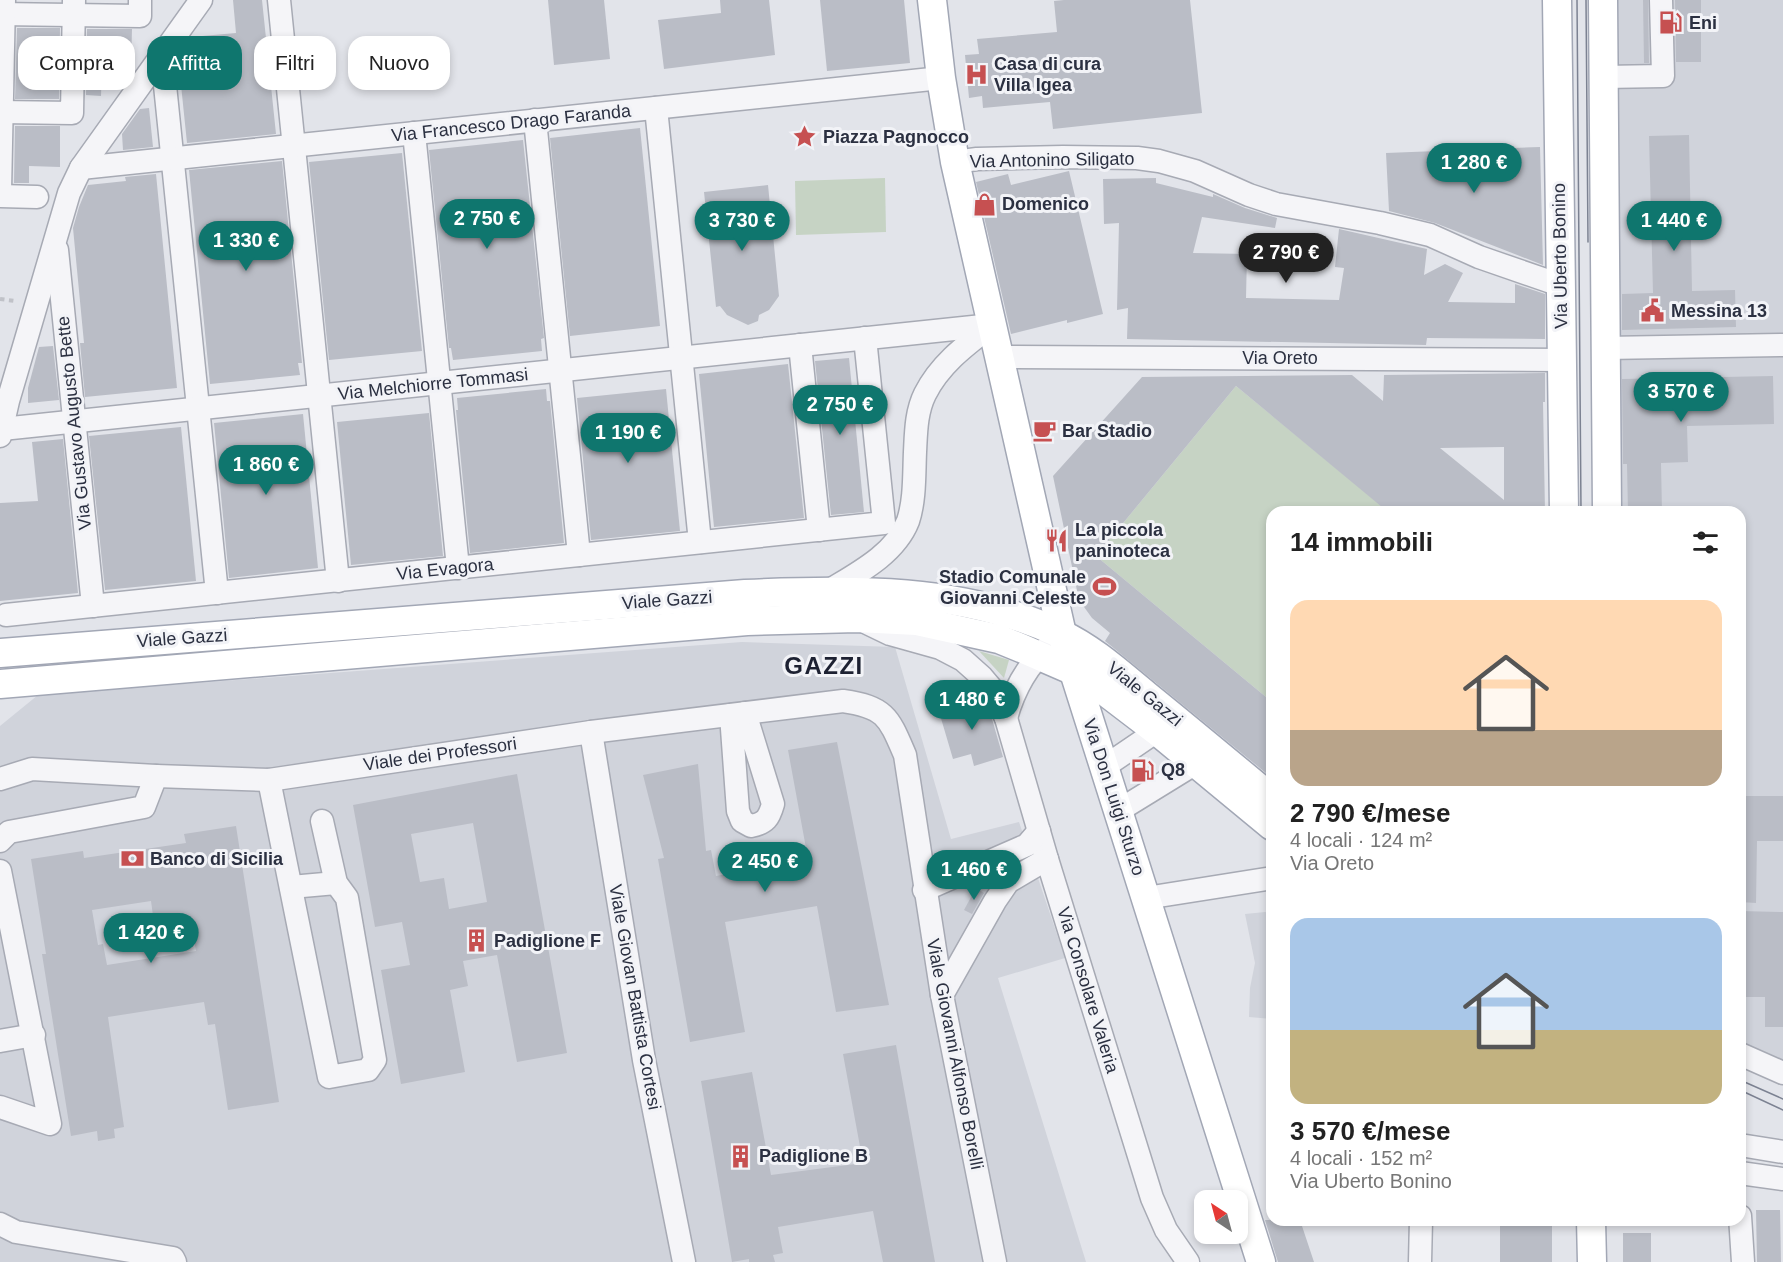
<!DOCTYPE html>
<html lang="it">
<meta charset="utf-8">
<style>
body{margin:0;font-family:Arial,sans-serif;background:#f2f2f2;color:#222;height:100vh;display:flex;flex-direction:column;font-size:22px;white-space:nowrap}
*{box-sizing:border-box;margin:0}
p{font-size:20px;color:#767676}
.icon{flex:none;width:33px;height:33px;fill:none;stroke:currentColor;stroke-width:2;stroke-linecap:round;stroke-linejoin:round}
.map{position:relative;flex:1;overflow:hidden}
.details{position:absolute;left:1266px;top:506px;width:480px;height:720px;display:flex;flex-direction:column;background:#fff;border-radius:18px;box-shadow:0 3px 9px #0003}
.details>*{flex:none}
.hud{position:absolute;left:18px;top:36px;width:570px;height:54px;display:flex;gap:12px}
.needle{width:39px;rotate:324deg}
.tools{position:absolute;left:1194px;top:1190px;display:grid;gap:12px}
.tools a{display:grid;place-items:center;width:54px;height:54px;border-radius:12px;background:#fff;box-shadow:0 3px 9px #0003;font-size:30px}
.price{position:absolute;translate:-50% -51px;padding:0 14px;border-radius:21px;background:#0f766e;color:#fff;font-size:20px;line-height:39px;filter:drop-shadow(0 2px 3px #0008)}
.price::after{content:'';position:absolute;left:50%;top:36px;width:18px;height:14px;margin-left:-9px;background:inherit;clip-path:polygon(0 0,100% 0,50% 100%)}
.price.selected{background:#222;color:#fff}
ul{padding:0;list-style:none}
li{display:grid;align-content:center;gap:12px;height:318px;padding:0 24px}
li span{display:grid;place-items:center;height:186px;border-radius:18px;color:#555}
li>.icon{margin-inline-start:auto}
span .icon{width:108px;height:108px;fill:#fffc;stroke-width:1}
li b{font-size:26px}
h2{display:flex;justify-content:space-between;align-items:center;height:72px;padding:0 24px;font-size:26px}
.tag{padding:0 21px;border-radius:18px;background:#fff;box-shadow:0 3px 9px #0003;font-size:21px;line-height:54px}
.tag.selected{background:#0f766e;color:#fff}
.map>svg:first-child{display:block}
</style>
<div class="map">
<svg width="1783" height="1262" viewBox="0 0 1783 1262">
<rect width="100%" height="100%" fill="#e2e4ea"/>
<g fill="#d0d3db">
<path d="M1598,0H1783V1060L1740,1041V512L1601,511Z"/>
<path d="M742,642L895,647L951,839L1019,822L1065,958L998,978L1086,1262H0V726L38,695Z"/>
<path d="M1265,912L1272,914V1019L1249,1017L1250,988L1255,963L1245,914Z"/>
</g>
<g fill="#c6d3c4">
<path d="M885,178L886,232L796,235L795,181Z"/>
<path d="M1236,386L1388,511L1272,512V702L1096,556Z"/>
<path d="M979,651L1009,660L1004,678Z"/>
</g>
<g fill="#babdc6" fill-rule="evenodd">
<path d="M233,0H262L276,134L187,143L178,56L191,37L236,33Z"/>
<path d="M548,0H604L610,59L554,65Z"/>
<path d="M720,0H769L775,55L664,69L658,20L721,13Z"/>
<path d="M820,0H904L910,63L827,71Z"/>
<path d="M1064,0H1190L1202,113L1053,129L1050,102L983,108L982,96L969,98L965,55L979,54L977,39L1057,32L1054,1Z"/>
<path d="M1643,0H1648L1649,63H1644Z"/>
<path d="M1675,0H1701V62H1676Z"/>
<path d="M17,28H60L59,99H15Z"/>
<path d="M87,29H132L131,67H102L101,96L86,95Z"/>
<path d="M149,108L153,147L123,150L122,134L140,109Z"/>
<path d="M15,126H60V167L29,166V183H14Z"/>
<path d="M640,128L660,326L570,336L550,138Z"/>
<path d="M1689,135L1692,291L1735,290L1736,327L1622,330V294L1653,293L1649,136Z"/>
<path d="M523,140L544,338L541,339L542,351L453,360L451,348H449L429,150Z"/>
<path d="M1540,147L1543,265L1435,223L1389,211L1386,153Z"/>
<path d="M402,153L422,351L329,360L309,162Z"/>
<path d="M282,161L302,363H298L300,375L210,384L189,170Z"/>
<path d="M1069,171L1103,314L1067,323V320L1011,334L976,182L1008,174L1011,185Z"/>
<path d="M156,174L177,388L85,397L80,343H84L73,228L79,207L88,185L126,181L125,177Z"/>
<path d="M1156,178V183L1213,197V194L1245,208L1277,218L1275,228L1202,217L1193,253L1247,254L1246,298L1339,300L1344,268L1335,267L1339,229L1427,249L1424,275L1445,264L1463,273L1448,302L1515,303V284L1545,294V339L1427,338L1426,345L1127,339L1128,308L1117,310L1119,223L1104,224L1103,179Z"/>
<path d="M768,185L779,296L769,310L759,315L758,321L748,325L727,315L720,306L716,307L704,192Z"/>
<path d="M53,346L59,400L28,403V388L39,347Z"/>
<path d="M849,358L864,512L831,515L815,361Z"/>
<path d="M788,364L804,518L714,527L699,374Z"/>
<path d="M1545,373V402H1543L1545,512H1388L1236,386L1096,556L1272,702V778L1105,641L1110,633L1092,618L1079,600L1053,476L1142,377L1352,375L1383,401L1384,375ZM1504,447V500L1440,448Z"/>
<path d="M1773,376L1774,424L1687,426L1688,462L1661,463L1662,512H1628L1627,464H1623L1622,379Z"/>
<path d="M546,389L547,401H550L564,543L470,553L456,410H458L457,398Z"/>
<path d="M666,389L680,531L591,540L577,398Z"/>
<path d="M429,413L443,556L351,565L337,422Z"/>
<path d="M303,414L318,568L229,578L214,423Z"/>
<path d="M181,427L196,581L105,590L89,436Z"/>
<path d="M63,439L78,593L0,601V503L38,501L32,442Z"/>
<path d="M978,693L992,719L1003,757L974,766L971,754L953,759L940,715L958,710L955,700Z"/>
<path d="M837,742L889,1005L836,1012L817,906L725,922L745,1032L690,1042L658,859L664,858L643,775L698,764L706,851L711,850L716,876L808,859L788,750Z"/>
<path d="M517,774L567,1053L517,1062L497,955L463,961L468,986L450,990L465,1072L401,1084L381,970L410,965L402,922L375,927L353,805ZM473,823L487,902L449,909L444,878L420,882L411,834Z"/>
<path d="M1740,796H1783V841H1757L1756,903L1740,902Z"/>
<path d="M236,826L279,1102L228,1110L215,1024L208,1025L204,1002L108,1017L124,1127L114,1129L115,1138L98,1141L97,1131L71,1136L42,954H46L31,859L83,851L84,858L186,843L184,834ZM151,901L154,923L190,918L196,951L107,965L103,944L98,945L92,910Z"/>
<path d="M976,888L984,893L972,914L964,910Z"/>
<path d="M1740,911L1783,912V1027H1765V997H1740Z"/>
<path d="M896,1045L935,1262H883L873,1211L778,1227L783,1253L773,1255L775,1262H749V1259L732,1262L701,1081L752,1072L771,1175L863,1163L843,1054Z"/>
<path d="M1756,1210H1780L1781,1262H1757Z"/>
<path d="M1265,1220H1300L1314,1262H1278Z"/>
<rect x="1500" y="1220" width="52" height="42"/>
<rect x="1623" y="1233" width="28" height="29"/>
</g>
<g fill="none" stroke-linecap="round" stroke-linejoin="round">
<defs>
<g id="minor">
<path d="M279,0L338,581"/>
<path d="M0,14L140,16V0"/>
<path d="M162,56L217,593"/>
<path d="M1604,77L1663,76L1661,0"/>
<path d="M656,108L700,542"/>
<path d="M0,112L72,113L74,0"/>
<path d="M535,120L579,555"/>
<path d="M414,133L458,568"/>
<path d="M955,162L977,159L1063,157L1137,158L1159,161L1195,171L1249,195L1276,204L1380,223L1430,235L1479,257L1560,285"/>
<path d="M81,168L941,78"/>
<path d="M0,191L4,0"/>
<path d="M0,196L37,197"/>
<path d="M57,250L93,606"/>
<path d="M800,345L819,530"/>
<path d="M1606,348L1783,345"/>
<path d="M999,357L1561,360"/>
<path d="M2,429L992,325"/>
<path d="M0,436L8,401L69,193L81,168L201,0"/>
<path d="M830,590C858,573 895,554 908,521C915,500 914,475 915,452C916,433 916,412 925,394C940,364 966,345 992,325"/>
<path d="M6,615L884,523L865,338"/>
<path d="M861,620L890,634L940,648L963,660L982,677L993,690L1006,718L1047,859L1152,1198L1166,1230L1188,1262"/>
<path d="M731,715L738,811L742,821L751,826C766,823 769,818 773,804L745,713"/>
<path d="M1006,718C1014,689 1027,665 1050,645"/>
<path d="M591,732L644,1060L684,1262"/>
<path d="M1104,767L1157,731"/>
<path d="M0,779L32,769L156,776L269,780L591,732L843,701C886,707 889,718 905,755L942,995L995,1262"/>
<path d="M269,780L329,1077L368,1070L375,1060L347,898L336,883L322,821"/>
<path d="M1118,811L1196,763"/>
<path d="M0,841L9,832L144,807L156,776"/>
<path d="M0,871L50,1124L0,1107"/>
<path d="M291,887L336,883"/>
<path d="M924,890L1027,845L1039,831"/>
<path d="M1146,898L1272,878"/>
<path d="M942,995L995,901L1008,882L1047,859"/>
<path d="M0,1041L34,1035"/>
<path d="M1740,1054L1783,1073"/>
<path d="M1740,1145L1783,1152"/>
<path d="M1740,1173L1783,1179"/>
<path d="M1740,1216L1743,1262"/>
<path d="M0,1224L16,1232L173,1258L175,1262"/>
<path d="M1420,1262L1421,1220"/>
</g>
<g id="major">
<path d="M932,0L941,78L955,162L1062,634L1261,1262"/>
<path d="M1557,0L1564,512"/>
<path d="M1603,0L1607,512"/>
<path d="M0,653L745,594C851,589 964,587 1061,634C1093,649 1119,673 1146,695C1188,729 1230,764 1272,799"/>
<path d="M0,684L747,621L857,618L917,621L999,639L1021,648L1074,671L1102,689L1157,731L1272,826"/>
<path d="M1591,1220L1592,1262"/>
</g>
</defs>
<use href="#minor" stroke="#a7aab4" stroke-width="25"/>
<use href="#major" stroke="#a2a7b5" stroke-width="31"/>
<path stroke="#c0c2c8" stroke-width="4" stroke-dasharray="4.5 4.5" stroke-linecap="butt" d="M0,299L15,301"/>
<use href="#minor" stroke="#f5f5f8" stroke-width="22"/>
<use href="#major" stroke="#fff" stroke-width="28"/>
<g stroke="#7c8292" stroke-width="1.5">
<path d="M1577,0L1581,512"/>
<path d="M1586,0L1588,242"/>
<path d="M1740,1080L1783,1099"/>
<path d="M1740,1090L1783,1110"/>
</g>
</g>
<defs>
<symbol id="fuel-bare" viewBox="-9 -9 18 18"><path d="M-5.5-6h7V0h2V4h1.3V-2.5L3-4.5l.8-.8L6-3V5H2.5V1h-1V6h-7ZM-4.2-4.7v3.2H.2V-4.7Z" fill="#c65051" stroke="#f2f3f7" stroke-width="2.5" paint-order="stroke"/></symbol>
<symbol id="hospital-bare" viewBox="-9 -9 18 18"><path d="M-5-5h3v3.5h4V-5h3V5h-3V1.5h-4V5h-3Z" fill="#c65051" stroke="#f2f3f7" stroke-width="2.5" paint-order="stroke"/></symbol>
<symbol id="sight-bare" viewBox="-9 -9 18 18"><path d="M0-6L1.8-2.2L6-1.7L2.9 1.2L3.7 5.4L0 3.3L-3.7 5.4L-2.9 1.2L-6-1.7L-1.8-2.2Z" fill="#c65051" stroke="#f2f3f7" stroke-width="2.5" paint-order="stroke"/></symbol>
<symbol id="shop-bare" viewBox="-9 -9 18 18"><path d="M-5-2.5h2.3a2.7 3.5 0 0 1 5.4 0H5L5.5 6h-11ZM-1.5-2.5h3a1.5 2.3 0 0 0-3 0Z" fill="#c65051" stroke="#f2f3f7" stroke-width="2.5" paint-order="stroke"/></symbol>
<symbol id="civic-bare" viewBox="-9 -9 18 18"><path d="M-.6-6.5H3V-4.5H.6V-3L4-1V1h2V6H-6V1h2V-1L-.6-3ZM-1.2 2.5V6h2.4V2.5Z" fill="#c65051" stroke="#f2f3f7" stroke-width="2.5" paint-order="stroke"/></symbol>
<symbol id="cafe-bare" viewBox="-9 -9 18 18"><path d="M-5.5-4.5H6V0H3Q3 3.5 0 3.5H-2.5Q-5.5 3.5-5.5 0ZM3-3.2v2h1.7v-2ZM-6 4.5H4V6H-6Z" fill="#c65051" stroke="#f2f3f7" stroke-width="2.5" paint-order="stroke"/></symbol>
<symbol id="restaurant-bare" viewBox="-9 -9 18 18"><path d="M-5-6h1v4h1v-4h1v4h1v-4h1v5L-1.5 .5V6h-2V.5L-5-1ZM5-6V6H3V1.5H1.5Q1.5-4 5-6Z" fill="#c65051" stroke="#f2f3f7" stroke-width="2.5" paint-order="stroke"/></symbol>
<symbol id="stadium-bare" viewBox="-9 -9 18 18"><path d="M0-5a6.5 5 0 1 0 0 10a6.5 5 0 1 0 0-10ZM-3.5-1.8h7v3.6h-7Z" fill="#c65051" stroke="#f2f3f7" stroke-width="2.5" paint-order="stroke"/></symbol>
<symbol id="bank-bare" viewBox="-9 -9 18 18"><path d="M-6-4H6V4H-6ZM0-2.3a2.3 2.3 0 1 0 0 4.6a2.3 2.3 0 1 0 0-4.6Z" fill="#c65051" stroke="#f2f3f7" stroke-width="2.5" paint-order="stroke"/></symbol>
<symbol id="building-bare" viewBox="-9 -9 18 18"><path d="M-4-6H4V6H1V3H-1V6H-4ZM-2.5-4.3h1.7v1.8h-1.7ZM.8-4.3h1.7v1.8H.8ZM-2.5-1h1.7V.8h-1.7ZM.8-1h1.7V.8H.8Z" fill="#c65051" stroke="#f2f3f7" stroke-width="2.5" paint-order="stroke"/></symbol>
</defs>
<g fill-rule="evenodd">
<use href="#fuel-bare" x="1654" y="6" width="33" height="33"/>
<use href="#hospital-bare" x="960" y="58" width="33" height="33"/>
<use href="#sight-bare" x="788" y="120" width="33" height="33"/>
<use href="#shop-bare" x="968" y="188" width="33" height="33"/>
<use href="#civic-bare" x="1636" y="294" width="33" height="33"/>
<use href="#cafe-bare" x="1028" y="414" width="33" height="33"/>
<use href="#restaurant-bare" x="1040" y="524" width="33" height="33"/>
<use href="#stadium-bare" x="1088" y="570" width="33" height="33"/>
<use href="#fuel-bare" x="1126" y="754" width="33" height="33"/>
<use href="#bank-bare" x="116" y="842" width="33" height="33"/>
<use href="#building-bare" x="460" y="924" width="33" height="33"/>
<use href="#building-bare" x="724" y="1140" width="33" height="33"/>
</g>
<g text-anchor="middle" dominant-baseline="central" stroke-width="6" stroke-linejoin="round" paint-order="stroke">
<g font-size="18" font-weight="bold" fill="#2b3041" stroke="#f2f3f7" text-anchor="start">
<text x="1689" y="23">Eni</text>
<text x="994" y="64">Casa di cura<tspan x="994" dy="21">Villa Igea</tspan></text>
<text x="823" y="137">Piazza Pagnocco</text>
<text x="1002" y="204">Domenico</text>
<text x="1671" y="311">Messina 13</text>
<text x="1062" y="431">Bar Stadio</text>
<text x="1075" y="530">La piccola<tspan x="1075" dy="21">paninoteca</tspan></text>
<text x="1086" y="577" text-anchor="end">Stadio Comunale<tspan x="1086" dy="21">Giovanni Celeste</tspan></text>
<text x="1161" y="770">Q8</text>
<text x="150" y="859">Banco di Sicilia</text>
<text x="494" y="941">Padiglione F</text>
<text x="759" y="1156">Padiglione B</text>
</g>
<g font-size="18" fill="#2b3041" stroke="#f2f3f7">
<text transform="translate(511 123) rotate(-6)">Via Francesco Drago Faranda</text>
<text transform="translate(1052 160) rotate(-1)">Via Antonino Siligato</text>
<text transform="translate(1560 256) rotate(-91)">Via Uberto Bonino</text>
<text x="1280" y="358">Via Oreto</text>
<text transform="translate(433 384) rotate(-6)">Via Melchiorre Tommasi</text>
<text transform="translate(74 423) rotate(-96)">Via Gustavo Augusto Bette</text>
<text transform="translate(445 569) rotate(-6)">Via Evagora</text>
<text transform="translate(667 600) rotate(-4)">Viale Gazzi</text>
<text transform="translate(182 638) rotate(-4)">Viale Gazzi</text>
<text transform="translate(1145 694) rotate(39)">Viale Gazzi</text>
<text transform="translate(440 754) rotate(-8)">Viale dei Professori</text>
<text transform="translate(1114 797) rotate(72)">Via Don Luigi Sturzo</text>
<text transform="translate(1088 990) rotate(73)">Via Consolare Valeria</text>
<text transform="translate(635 997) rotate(80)">Viale Giovan Battista Cortesi</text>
<text transform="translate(955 1054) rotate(79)">Viale Giovanni Alfonso Borelli</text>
</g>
<g font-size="24" font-weight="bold" letter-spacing="1.5" fill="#1d2132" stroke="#f2f3f7">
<text x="824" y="665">GAZZI</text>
</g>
</g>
</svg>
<div class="tools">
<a><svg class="needle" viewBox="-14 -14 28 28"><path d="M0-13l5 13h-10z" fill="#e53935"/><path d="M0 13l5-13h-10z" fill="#767676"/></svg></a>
</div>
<b class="price" style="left:1474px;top:194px">1 280 €</b>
<b class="price" style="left:487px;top:250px">2 750 €</b>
<b class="price" style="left:742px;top:252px">3 730 €</b>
<b class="price" style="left:1674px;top:252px">1 440 €</b>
<b class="price" style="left:246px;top:272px">1 330 €</b>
<b class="price selected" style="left:1286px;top:284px">2 790 €</b>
<b class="price" style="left:1681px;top:423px">3 570 €</b>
<b class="price" style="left:840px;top:436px">2 750 €</b>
<b class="price" style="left:628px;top:464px">1 190 €</b>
<b class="price" style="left:266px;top:496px">1 860 €</b>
<b class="price" style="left:972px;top:731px">1 480 €</b>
<b class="price" style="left:765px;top:893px">2 450 €</b>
<b class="price" style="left:974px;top:901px">1 460 €</b>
<b class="price" style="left:151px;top:964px">1 420 €</b>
<div class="hud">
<a class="tag">Compra</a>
<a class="tag selected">Affitta</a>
<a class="tag">Filtri</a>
<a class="tag">Nuovo</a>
</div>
<section class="details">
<h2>14 immobili<svg class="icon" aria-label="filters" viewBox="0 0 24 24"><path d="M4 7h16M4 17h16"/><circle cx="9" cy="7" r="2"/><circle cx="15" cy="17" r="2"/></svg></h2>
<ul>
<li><span style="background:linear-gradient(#ffd9b3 70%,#b9a48a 0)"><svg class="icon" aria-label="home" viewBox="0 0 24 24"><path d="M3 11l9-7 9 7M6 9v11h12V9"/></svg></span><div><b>2 790 €/mese</b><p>4 locali · 124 m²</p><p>Via Oreto</p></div></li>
<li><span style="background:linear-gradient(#a9c7e8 60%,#c2b280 0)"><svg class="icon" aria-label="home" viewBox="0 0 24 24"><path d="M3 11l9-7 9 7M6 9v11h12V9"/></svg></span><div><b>3 570 €/mese</b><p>4 locali · 152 m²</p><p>Via Uberto Bonino</p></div></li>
</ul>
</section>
</div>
